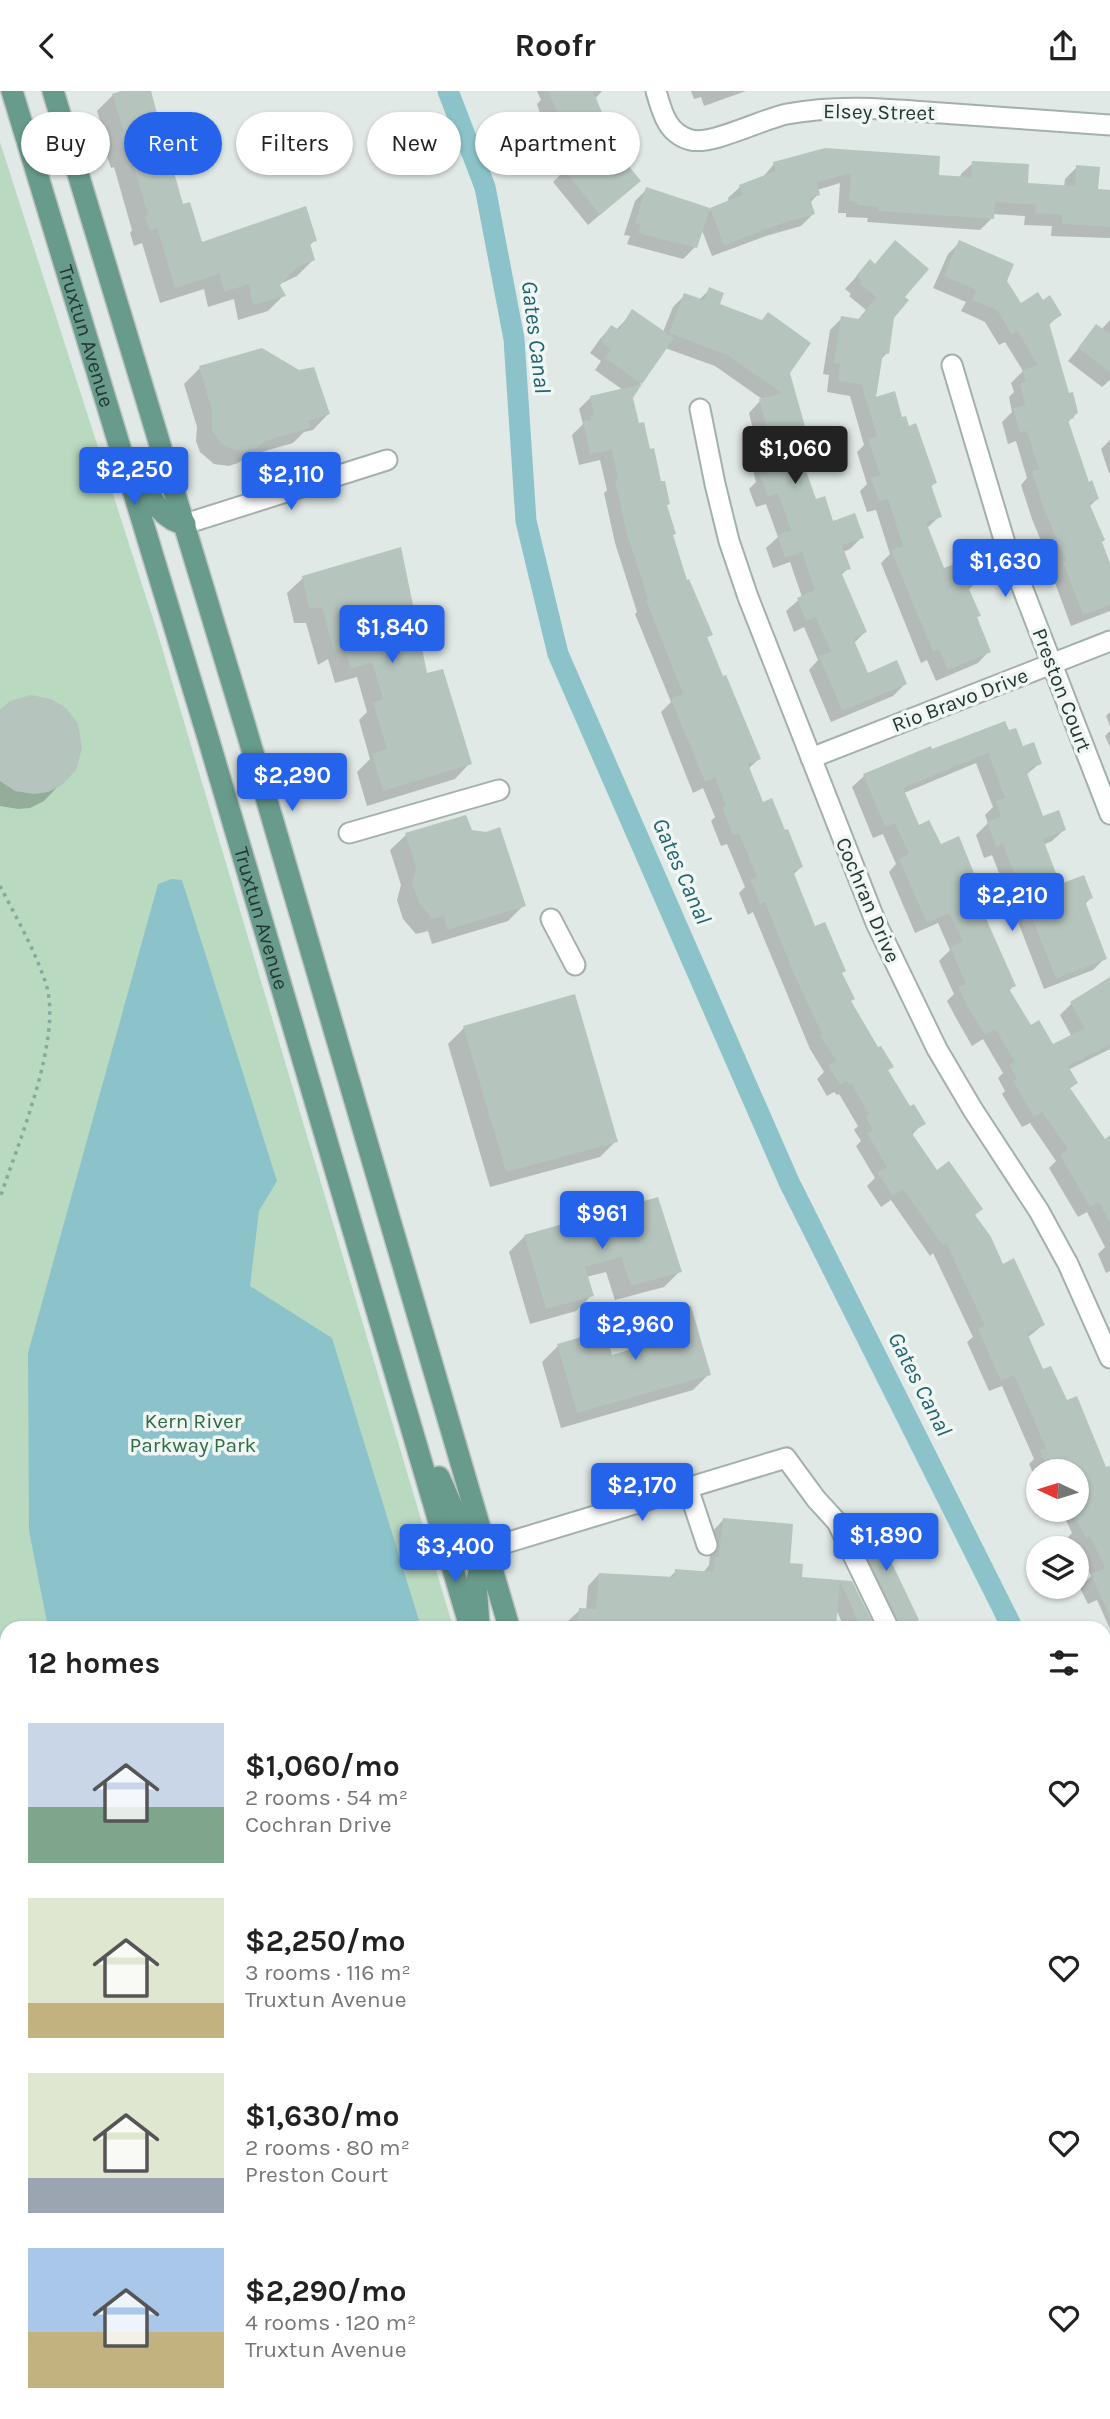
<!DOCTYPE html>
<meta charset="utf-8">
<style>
body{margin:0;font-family:Karla,sans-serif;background:#f2f2f2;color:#222;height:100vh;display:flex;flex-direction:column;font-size:26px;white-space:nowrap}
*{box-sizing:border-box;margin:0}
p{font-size:23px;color:#767676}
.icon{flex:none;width:38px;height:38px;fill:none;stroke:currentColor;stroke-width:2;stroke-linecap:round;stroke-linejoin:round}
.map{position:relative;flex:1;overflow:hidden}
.drawer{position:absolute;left:0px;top:1530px;width:1111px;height:800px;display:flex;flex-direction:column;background:#fff;border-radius:21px 21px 0 0;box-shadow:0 2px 5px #0004}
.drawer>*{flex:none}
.hud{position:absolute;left:21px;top:21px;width:700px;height:63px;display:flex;gap:14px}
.needle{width:46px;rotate:274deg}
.buttons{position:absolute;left:1026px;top:1368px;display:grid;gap:14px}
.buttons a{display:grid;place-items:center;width:63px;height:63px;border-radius:50%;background:#fff;box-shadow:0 2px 5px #0004;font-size:35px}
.price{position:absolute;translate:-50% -60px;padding:0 16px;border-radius:7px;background:#2563eb;color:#fff;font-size:23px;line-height:46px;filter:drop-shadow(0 2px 4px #0008)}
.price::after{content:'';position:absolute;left:50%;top:42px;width:21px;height:16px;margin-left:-10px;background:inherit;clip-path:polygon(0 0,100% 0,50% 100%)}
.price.current{background:#222;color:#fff}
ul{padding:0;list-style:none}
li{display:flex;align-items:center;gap:21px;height:175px;padding:0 28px}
li span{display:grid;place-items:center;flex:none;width:196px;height:140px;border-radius:0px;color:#555}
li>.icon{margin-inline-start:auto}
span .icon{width:84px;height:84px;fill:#fffc;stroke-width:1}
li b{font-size:30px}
h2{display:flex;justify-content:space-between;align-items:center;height:84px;padding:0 28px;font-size:30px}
.chip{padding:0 24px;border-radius:32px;background:#fff;box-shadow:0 2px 5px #0004;font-size:24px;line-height:63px}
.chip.current{background:#2563eb;color:#fff}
header{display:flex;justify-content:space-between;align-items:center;height:91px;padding:0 28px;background:#fff;font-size:32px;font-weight:700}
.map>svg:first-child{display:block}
</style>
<header><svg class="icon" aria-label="back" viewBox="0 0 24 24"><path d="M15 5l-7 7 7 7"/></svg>Roofr<svg class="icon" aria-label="share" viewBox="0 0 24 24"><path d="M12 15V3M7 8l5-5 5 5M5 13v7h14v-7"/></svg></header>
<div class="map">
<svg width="1110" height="2328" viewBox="0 0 1110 2328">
<rect width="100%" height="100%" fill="#e0e9e5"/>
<path fill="#bad9c1" d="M0,51L157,540L453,1536H7V2322H659L660,2328H0Z"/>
<g fill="#8cc3ca">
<path d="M172,788L182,789L277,1090L259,1120L250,1195L332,1247L421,1536H48L29,1440L28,1262L158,793Z"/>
<path d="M0,1867L7,1894V2322H132L134,2328H0Z"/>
<path d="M302,2322H641L642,2328H304Z"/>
</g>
<g fill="#0003">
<path d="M127,0H149L158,32L169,47L164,52L182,115L201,153L315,149L309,155L313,169L297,185L278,194L284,204L268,220L238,229L234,208L208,216L204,198L160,212L142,152L134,155L130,142L132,139L114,76L111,77L105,59L108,56L97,20L113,4Z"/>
<path d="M537,0H602L595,8L607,37L601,44L639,90L588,134L553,91L565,79L542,28L537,13L541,9Z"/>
<path d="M691,0H746L704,15L701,6L694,8Z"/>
<path d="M973,72L1026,94L1064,96L1065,88L1077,76L1096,100L1110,101V147L1051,145L1052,135L1024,134L1025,125L992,123V127L980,139L867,131L868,127L846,126V122H838L840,92L817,99L818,103L810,112L813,123L801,135L766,145L712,165L701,137L695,156L683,168L627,153L630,145L624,144L635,110L647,98L710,119L729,111L728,107L740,96L763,86L774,73L960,87L961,83Z"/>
<path d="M960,151L1005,190L1020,215L1042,211L1060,223L1048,235L1067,304L1077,322L1067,332L1087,393L1097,408L1089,416L1110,476V520L1071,535L1052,484L1054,482L1032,428L1021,394L1027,387L1016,350L1008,353L1002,331L1012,321L1009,306L1014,301L1011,292L1023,280L1005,251L999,254L985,231L961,220L966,211L933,197L948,163Z"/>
<path d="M870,171L903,207L892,226L887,262L880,269L874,309L901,328L935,391L930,397L940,425L926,438L943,479L975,492L968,499L976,527L989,560L978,572L936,590L927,569L921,572L881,472L890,463L876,419L867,421L860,400L867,393L857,361L864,354L850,305L827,301L829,284L823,283L830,239L842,227L857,230L866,219L849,205L851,203L845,198Z"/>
<path d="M710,198L718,214L788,282L809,357L800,366L815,410L832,432L862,446L850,458L843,461L849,477L841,484L865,541L854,552L867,584L905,593L893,605L831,631L809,579L818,569L804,536L794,541L786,520L802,506L790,471L773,477L766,457L778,446L766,413L756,416L749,398L756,391L748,360L756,351L749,322L762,308L715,275L665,257L631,306L637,334L668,413L665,416L671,445L686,491L710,543L706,548L759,668L748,678L762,713L801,776L793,784L814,837L841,883L850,911L878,959L892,975L887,980L909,1018L923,1032L911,1045L936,1081L974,1125L1002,1175L1043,1234L1027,1247L1042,1281L1066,1312L1110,1392V1538L1097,1509L1088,1513L1080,1497L1091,1485L1079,1456L1074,1458L1068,1446L1072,1442L1061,1419H1076V1381H1038L1035,1386L1029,1373L1034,1368L1002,1295L989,1300L967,1251L973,1246L933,1162L930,1165L891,1109L881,1116L867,1095L875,1087L856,1055L861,1050L854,1039L858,1035L839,1003L837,1004L834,1001L827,1005L817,988L824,981L810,958L753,821L748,824L739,802L745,796L727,753L721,755L711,730L715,726L703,697L693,702L661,621L671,611L635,523L637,521L615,452L604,402L607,399L600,369L579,374L572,344L583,333L579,318L591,306L623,299L595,279L601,270L590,262L600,248L611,236L616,239L633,221L663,241L673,216L685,204L699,209Z"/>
<path d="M1110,229V289L1102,296L1068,270L1097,235L1101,239Z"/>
<path d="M200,277L328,323L313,339L304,341L293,352L248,365L238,372L229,375L214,373L200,361L196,350L197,336L184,293Z"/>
<path d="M1110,349V382H1109L1101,358Z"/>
<path d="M303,487L470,672L455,688L367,715L357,681L370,668L359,629L367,621L357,586L335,592L328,568L318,574L306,532H294L287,502Z"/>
<path d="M0,621L60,693L44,710L30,717L18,718L0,715Z"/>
<path d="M1110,621V635L1106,625Z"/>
<path d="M1110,640V656L1105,645Z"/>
<path d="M1022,657L1040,672L1026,684L1042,727L1064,739L1052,750L1043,754L1058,795L1091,807L1084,814L1104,868L1093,879L1044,898L992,764L984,767L976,744L988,732L985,724L993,716L976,672L904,702L918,736L940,756L980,802L975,807L1014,894L1009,900L1031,937L1053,956L1072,946L1060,924L1072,912L1110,892V958L1068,979L1076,992L1069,998L1104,1050L1110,1046V1180L1106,1182L1098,1163L1105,1156L1087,1121L1078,1126L1049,1077L1056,1070L1030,1032L1022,1036L1002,1003L1005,1000L998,987L1003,982L983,948L972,955L956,927L947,910L954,903L939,870L950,859L938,832L915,842L889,781L896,773L883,743L873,747L852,696L864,685L931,661Z"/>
<path d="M470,740L524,814L508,830L432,853L428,840L416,843L403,828L397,809L401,794L390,759L406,744Z"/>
<path d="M464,937L616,1050L600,1066L490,1096L448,953Z"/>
<path d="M657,1108L680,1180L664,1196L615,1209L606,1181L586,1186L592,1204L576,1220L530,1233L509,1161L525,1145Z"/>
<path d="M644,1230L709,1283L693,1299L561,1337L542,1271L558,1255L611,1266L632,1260L628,1246Z"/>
<path d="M869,1428L921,1536H897L850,1439Z"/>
<path d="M723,1429L788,1474L800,1487L851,1491L873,1536H844L836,1518L834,1536H568V1530L580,1519H586L588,1495L599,1483L668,1488L676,1480L703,1482L709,1474L712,1441Z"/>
</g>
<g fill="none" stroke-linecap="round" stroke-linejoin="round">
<g stroke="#8cc3ca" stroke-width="21">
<path d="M448,0L485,96L514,248L526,430L558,563L789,1091L1012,1536"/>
<path d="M1104,1747L1110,1767"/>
<path d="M1104,1957L1110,1945"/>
<path d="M867,2328V2322"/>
</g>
</g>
<g fill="#b5c4bd">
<path d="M121,0H151L159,30L165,29L171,48L165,50L183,113L190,111L202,151L306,115L317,150L310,152L315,169L297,176L280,194L286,205L253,214L249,193L224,201L220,183L175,197L157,137L150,140L144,125L148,124L130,62L126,63L120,42L124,41L112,3Z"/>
<path d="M548,0H593L609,38L601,41L641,90L600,124L563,78L577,67Z"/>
<path d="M825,57L940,65L939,84L971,86L972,70L1029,73L1028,92L1075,95L1076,74L1100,76L1098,98L1110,99V136L1062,133V124L1035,122L1036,114L995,111L994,128L878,120L879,116L857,114V111L849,110L851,82L817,91L820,104L810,107L815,123L780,133L724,155L710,117L697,157L638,142L641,134L635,132L646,96L710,117L742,104L739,94L776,80L773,71Z"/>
<path d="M895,149L929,178L905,206L909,209L894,227L889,263L883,262L876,306L895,300L902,326L906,325L909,335L916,332L937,392L931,394L942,426L926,431L944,477L967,468L977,493L968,496L981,525L977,526L991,561L948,579L939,558L933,561L891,459L903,455L888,408L879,410L871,387L880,384L868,348L877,345L861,293L838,290L840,273L834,272L841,225L859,228L876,206L859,192L862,190L856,185L870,168L875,173Z"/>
<path d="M959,149L1014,173L1007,190L1021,212L1038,201L1043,209L1050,204L1062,224L1049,232L1069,302L1073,301L1078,322L1073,324L1074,327L1068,329L1089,391L1092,389L1099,408L1089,412L1105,449L1102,451L1110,472V514L1083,524L1063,471L1066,470L1043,416L1032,380L1039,378L1027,340L1020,342L1013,317L1025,314L1020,293L1026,291L1022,279L1038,274L1017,240L1012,244L997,219L972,209L976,199L944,185Z"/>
<path d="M709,196L724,202L720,213L762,229L768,221L811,252L790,282L811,357L799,360L816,408L825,405L833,430L855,422L864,447L842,454L851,478L841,481L867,541L853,547L868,582L897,569L907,593L842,620L819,565L831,561L816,526L806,530L797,507L815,499L802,461L785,467L777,444L791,439L778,402L768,406L760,384L768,382L758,347L769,344L759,308L782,302L727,264L669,242L684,202L704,209Z"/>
<path d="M632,218L674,247L642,293L605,267L611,258L600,250L611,234L619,239Z"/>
<path d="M1096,233L1110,243V281L1078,257Z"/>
<path d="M262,257L299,279L314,276L330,323L308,330L311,337L265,350L256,357L246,360L234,359L221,352L212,339V320L199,275Z"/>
<path d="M642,293L633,307L639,332L644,331L650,358L654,357L661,390H665L670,413L667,414L676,443L673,444L687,489L689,488L713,544L707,546L723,585L726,584L761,668L748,673L763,711L772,707L785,739L788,738L796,758L803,776L793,780L815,835L825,831L846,880L842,882L855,908L851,910L878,956L881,955L894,976L888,979L910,1015L914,1013L926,1033L911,1041L937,1079L949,1070L983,1118L975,1124L991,1146L1003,1173L1014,1167L1045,1234L1027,1242L1043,1278L1051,1275L1067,1309L1077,1305L1106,1376L1110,1375V1527L1091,1483L1105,1477L1090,1445L1086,1448L1076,1427V1381H1056L1053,1373L1047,1376L1040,1359L1046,1357L1014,1284L1001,1290L978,1238L985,1235L946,1152L943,1155L903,1098L893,1105L877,1082L887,1076L867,1042L873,1039L865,1025L869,1023L851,992L849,994L846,990L840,994L828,974L836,970L820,944L822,943L794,883L765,811L760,813L750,788L757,786L739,742L733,745L722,716L726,715L715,687L705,691L671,608L683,603L646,509L648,508L626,440L615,389L618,388L612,359L590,363L583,330L591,329L590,325L594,324L590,305Z"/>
<path d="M401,456L427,582L443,578L472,673L383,700L372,663L387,658L373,612L383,608L372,571L351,578L344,554L334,560L322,517H309L302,485Z"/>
<path d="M31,604L51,608L66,617L78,633L82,657L76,679L62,694L48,701L34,703L15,700L0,690V619L10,610Z"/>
<path d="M1005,630L1009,639L1016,637L1023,655L1034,651L1042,673L1029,677L1030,681L1027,682L1043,725L1059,719L1066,739L1043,748L1060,793L1084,784L1093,807L1085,810L1107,868L1056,888L1003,753L996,756L987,731L1001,725L996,710L1005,707L988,662L903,697L919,734L929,729L941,753L959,745L982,802L976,805L1016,895L1009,898L1031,934L1039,929L1053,953L1085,937L1070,911L1110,886V954L1068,975L1078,992L1070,997L1105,1048L1110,1044V1132L1099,1111L1090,1116L1060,1064L1068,1058L1042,1021L1034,1026L1013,990L1017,988L1009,974L1015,971L995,938L985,944L967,915L958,896L966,893L950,856L963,850L949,822L927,832L899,768L909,763L895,732L885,736L863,683L931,655L932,658Z"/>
<path d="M466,724L472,739L486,741L500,736L526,815L447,839L444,825L432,828L419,812L412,792L416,777L405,742Z"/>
<path d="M575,903L618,1051L506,1081L463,935Z"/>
<path d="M658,1106L682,1181L631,1195L621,1166L585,1176L594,1205L546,1218L524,1144Z"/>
<path d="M691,1215L711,1284L577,1322L557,1253L605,1239L612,1264L650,1253L643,1229Z"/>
<path d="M870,1426L919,1529L904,1536H900L852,1434Z"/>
<path d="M723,1427L793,1433L790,1472L803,1473L802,1486L852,1490L875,1536H861L840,1491L836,1536H578L579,1517L596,1518L599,1482L674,1486L675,1478L713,1481L715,1466H719Z"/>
</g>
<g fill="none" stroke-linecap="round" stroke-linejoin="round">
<defs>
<g id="minor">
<path d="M656,0C662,21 667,43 691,49C713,54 762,28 787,23C838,13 889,18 941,22C997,26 1054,30 1110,34"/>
<path d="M952,274L1005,452L1110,723"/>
<path d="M700,318L715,393L729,450L748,506L876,832L937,958L973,1019L1039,1120L1068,1173L1110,1267"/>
<path d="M185,433L387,369"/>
<path d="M811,667L1110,550"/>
<path d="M349,742L499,699"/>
<path d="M551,828L575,874"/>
<path d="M688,1397L707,1454"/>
<path d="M486,1458L786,1367L816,1408L837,1431L888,1536"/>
</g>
<g id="major">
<path id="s1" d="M12,0L209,650L470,1536"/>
<path d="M53,0L246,638L509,1536"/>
<path d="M133,376C147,397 158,429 185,433"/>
<path d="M439,1386L461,1436L470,1448L486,1458"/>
<path d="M479,1534L476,1492L486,1458"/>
<path d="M675,2322L676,2328"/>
<path d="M725,2322L726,2328"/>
</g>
</defs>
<use href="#minor" stroke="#a3b0ab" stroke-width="23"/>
<use href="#major" stroke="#bdc3c1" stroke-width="24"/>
<g stroke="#83aa9c" stroke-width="3.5" stroke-dasharray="3.5 5" stroke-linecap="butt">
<path d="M0,795C16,826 35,859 46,893C63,947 18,1052 0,1107"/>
<path d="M0,1704L7,1732"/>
<path d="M209,2322L212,2328"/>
</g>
<use href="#minor" stroke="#fff" stroke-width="19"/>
<use href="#major" stroke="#689b8c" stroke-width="21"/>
</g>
<g text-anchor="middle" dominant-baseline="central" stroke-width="7" stroke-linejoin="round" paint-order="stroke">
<g font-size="21" fill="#223831" stroke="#f0f6f3">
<text transform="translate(879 21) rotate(1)">Elsey Street</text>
<text stroke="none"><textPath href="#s1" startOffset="256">Truxtun Avenue</textPath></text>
<text transform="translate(1062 599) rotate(69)">Preston Court</text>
<text transform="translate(960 609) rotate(-21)">Rio Bravo Drive</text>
<text transform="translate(868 809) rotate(67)">Cochran Drive</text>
<text stroke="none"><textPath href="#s1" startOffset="864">Truxtun Avenue</textPath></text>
</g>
<g font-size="21" fill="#306b45" stroke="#f0f6f3">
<text x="193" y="1330">Kern River<tspan x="193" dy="24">Parkway Park</tspan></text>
</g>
<g font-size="23" font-style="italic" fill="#22646e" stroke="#f0f6f3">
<text transform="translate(536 246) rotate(83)">Gates Canal</text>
<text transform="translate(682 780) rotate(66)">Gates Canal</text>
<text transform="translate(920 1293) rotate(63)">Gates Canal</text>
</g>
</g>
</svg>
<div class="buttons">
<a><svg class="needle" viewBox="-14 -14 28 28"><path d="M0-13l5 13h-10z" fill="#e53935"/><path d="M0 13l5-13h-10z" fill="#767676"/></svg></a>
<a><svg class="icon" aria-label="layers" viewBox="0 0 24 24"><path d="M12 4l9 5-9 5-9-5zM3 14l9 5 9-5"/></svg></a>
</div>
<b class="price current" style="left:795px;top:395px">$1,060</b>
<b class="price" style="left:134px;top:416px">$2,250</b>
<b class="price" style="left:291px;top:421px">$2,110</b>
<b class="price" style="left:1005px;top:508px">$1,630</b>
<b class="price" style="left:392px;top:574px">$1,840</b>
<b class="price" style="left:292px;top:722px">$2,290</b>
<b class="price" style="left:1012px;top:842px">$2,210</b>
<b class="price" style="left:602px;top:1160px">$961</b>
<b class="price" style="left:635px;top:1271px">$2,960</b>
<b class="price" style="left:642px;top:1432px">$2,170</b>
<b class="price" style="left:886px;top:1482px">$1,890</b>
<b class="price" style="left:455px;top:1493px">$3,400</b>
<div class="hud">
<a class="chip">Buy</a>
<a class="chip current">Rent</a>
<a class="chip">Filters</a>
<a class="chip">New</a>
<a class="chip">Apartment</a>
</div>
<section class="drawer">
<h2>12 homes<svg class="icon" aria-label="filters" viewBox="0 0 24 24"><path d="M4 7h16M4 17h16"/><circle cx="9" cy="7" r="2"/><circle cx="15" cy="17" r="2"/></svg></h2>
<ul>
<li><span style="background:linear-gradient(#c9d6e8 60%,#7fa58c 0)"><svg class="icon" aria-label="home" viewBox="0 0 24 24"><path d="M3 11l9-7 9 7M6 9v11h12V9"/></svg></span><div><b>$1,060/mo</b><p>2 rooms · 54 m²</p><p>Cochran Drive</p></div><svg class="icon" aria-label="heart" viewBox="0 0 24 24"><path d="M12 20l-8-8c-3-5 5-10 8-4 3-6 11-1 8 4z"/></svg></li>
<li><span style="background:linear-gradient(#dfe7d0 75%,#c2b280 0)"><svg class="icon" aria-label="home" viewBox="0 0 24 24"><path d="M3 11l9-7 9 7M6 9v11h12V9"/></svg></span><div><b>$2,250/mo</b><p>3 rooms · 116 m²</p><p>Truxtun Avenue</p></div><svg class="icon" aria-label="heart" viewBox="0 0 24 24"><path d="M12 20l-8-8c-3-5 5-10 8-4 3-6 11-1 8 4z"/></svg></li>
<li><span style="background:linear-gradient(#dfe7d0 75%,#9aa5b1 0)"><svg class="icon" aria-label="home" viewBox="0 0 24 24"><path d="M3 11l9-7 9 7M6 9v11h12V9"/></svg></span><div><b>$1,630/mo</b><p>2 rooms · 80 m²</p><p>Preston Court</p></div><svg class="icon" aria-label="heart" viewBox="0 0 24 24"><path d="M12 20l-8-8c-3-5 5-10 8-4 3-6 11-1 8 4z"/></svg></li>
<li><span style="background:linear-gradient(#a9c7e8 60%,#c2b280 0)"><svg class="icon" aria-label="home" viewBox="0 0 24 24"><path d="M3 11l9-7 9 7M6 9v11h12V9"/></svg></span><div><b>$2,290/mo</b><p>4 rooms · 120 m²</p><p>Truxtun Avenue</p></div><svg class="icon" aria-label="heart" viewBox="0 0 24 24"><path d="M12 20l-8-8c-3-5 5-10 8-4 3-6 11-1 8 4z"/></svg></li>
</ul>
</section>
</div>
